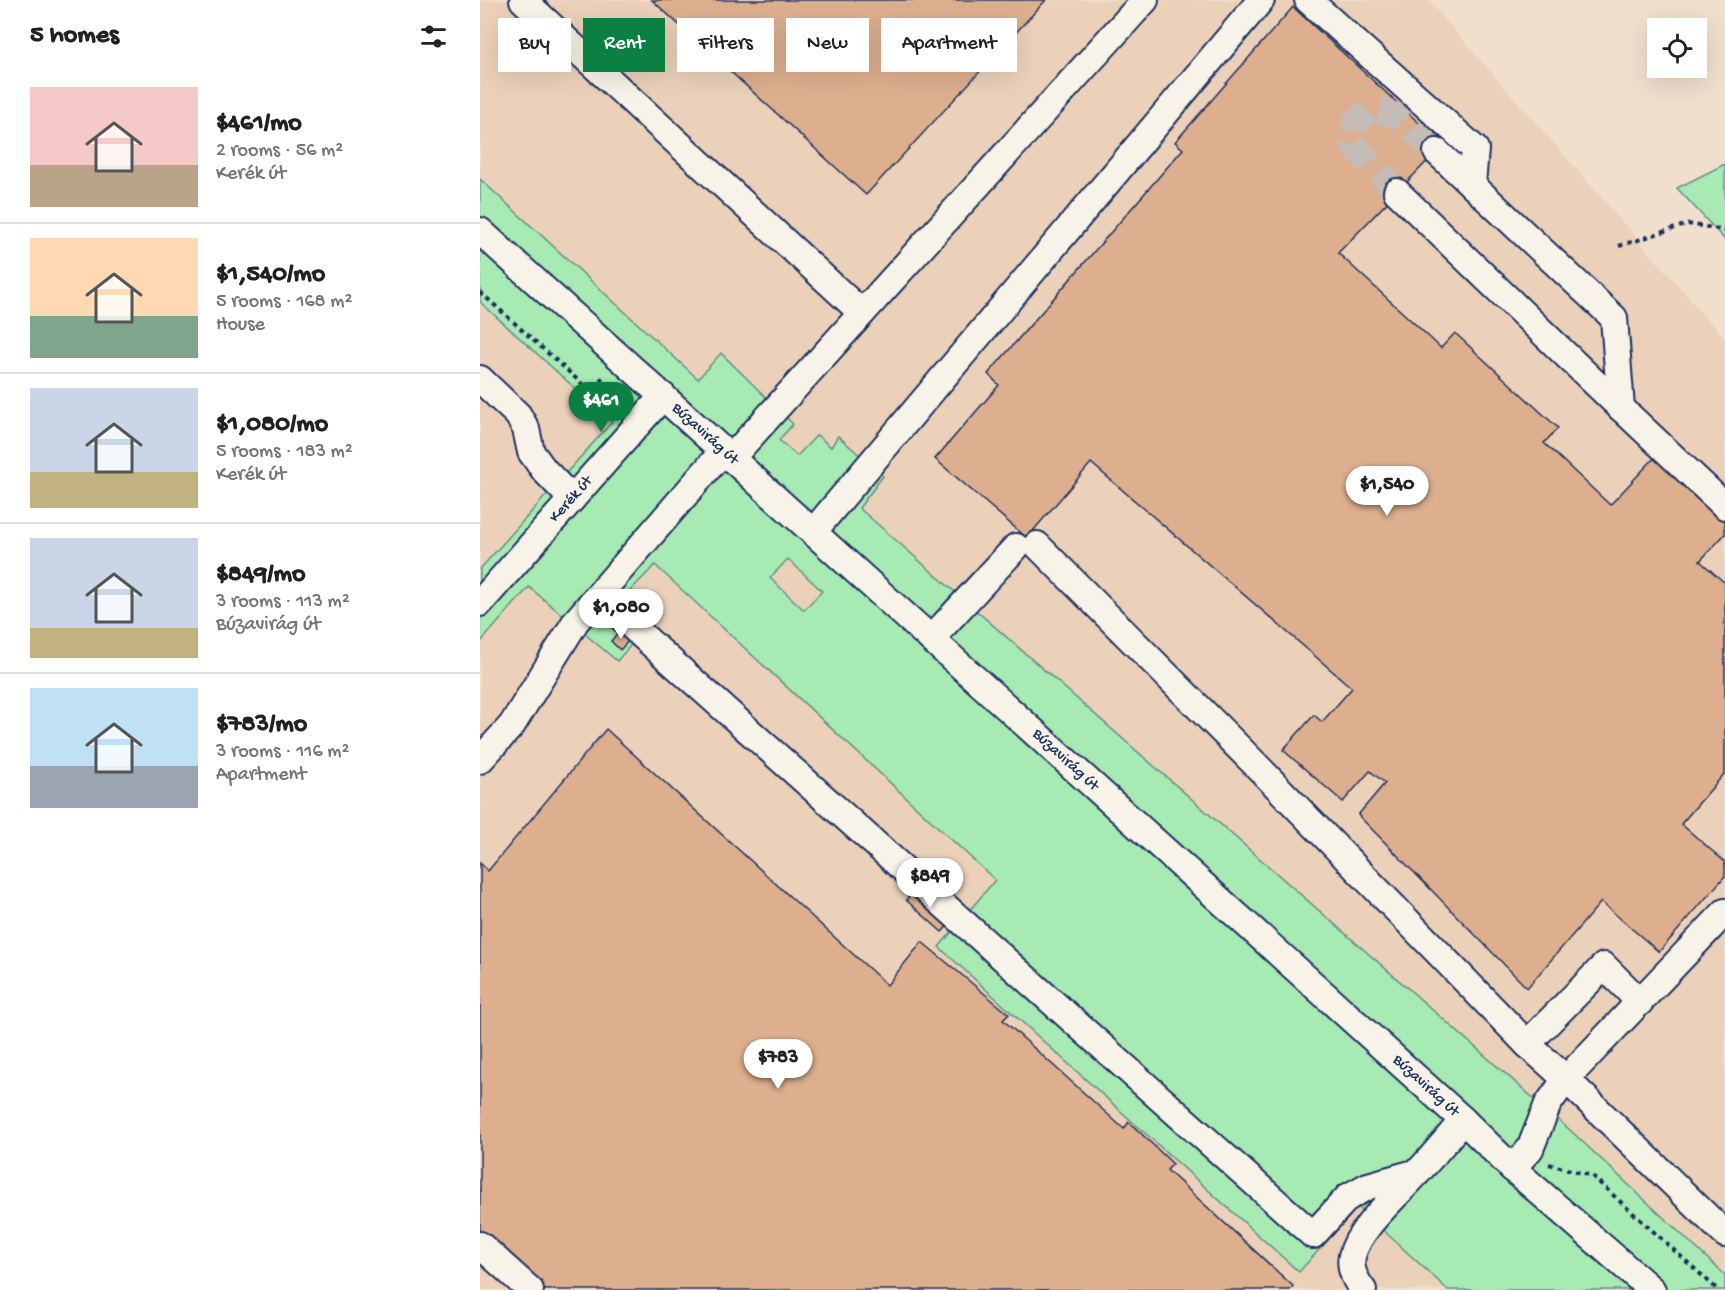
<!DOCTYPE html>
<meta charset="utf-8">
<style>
body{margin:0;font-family:"Gochi Hand",sans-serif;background:#f6f6f6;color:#202124;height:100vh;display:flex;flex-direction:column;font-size:22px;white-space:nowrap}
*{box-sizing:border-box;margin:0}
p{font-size:20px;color:#757577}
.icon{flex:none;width:33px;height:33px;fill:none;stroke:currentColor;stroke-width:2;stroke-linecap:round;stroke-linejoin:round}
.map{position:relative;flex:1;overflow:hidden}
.drawer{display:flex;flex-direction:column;background:#fff;width:480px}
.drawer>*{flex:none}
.banner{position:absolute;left:18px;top:18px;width:570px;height:54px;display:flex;gap:12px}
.tools{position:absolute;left:1167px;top:18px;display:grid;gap:12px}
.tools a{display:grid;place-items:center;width:60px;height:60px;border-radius:0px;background:#fff;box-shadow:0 6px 24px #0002;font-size:30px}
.price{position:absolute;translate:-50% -51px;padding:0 14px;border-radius:21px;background:#fff;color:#222;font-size:20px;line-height:39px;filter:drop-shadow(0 2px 3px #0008)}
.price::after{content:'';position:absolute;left:50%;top:36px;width:18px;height:14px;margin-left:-9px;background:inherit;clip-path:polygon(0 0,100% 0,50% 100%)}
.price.active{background:#0b8043;color:#fff}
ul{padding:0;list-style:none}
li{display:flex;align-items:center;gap:18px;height:150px;padding:0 30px}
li+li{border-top:2px solid #e0e0e0}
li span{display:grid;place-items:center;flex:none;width:168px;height:120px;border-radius:0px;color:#555}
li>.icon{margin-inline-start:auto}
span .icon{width:72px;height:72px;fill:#fffc;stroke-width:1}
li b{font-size:26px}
h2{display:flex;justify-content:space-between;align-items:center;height:72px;padding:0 30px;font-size:26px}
.chip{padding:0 21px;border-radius:0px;background:#fff;box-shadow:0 6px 24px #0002;font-size:21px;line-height:54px}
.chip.active{background:#0b8043;color:#fff}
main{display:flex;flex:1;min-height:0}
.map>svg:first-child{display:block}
</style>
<main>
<section class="drawer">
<h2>5 homes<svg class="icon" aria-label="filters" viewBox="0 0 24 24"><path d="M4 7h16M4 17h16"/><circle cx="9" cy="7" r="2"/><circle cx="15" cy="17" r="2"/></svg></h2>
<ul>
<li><span style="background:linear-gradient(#f6c9c9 65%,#b9a48a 0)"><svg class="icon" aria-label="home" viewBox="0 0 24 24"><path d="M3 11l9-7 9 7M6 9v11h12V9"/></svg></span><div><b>$461/mo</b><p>2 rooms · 56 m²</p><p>Kerék út</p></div></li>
<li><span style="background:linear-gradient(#ffd9b3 65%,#7fa58c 0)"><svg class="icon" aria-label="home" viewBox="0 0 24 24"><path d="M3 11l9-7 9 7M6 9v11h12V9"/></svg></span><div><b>$1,540/mo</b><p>5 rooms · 168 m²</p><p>House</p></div></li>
<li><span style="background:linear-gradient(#c9d6e8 70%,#c2b280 0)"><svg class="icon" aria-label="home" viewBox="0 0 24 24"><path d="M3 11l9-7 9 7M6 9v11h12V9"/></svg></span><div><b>$1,080/mo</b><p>5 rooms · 183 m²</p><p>Kerék út</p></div></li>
<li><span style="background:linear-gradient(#c9d6e8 75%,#c2b280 0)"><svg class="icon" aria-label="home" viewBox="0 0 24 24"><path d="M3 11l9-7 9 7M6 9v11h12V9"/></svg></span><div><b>$849/mo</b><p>3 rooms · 113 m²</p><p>Búzavirág út</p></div></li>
<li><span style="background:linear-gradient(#bfe0f5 65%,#9aa5b1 0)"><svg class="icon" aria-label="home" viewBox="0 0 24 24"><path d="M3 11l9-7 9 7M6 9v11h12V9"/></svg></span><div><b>$783/mo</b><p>3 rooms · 116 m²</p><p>Apartment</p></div></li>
</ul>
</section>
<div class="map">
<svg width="1245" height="1290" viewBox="0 0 1245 1290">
<rect width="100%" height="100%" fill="#f0dfcd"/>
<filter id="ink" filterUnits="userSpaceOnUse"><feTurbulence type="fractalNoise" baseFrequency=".0167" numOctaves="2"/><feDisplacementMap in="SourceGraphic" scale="12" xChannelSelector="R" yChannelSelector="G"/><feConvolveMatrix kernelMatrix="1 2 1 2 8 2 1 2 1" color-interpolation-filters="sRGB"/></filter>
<g filter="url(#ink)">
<g fill="#ebd1ba">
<path d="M0,0H948L1245,339V1275L1091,1131L379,508L403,475L351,448L317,456L299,440L313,424L241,353L219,380L0,179Z"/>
<path d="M0,302L132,422L0,569Z"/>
<path d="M308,559L342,591L324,610L290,578Z"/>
<path d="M174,565L516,880L459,947L819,1271L877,1207L968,1290H0V643L49,587L150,591Z"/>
</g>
<g fill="#a7eab4" stroke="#618c89" stroke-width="1.5" fill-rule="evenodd">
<path d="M1245,164V240L1197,188Z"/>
<path d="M0,179L218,379L241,353L313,424L299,440L317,456L337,435L351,447L358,436L403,476L379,508L1091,1131L1245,1275V1290H968L878,1207L819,1272L459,947L515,880L175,565L150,591L176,616L137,661L49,587L0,643V569L132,422L0,302ZM308,559L342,591L324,610L290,578Z"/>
</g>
<g fill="#deaf8f" stroke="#1b2f5e" stroke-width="1.5">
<path d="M172,0H566L386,195Z"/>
<path d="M813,7L963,145L858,253L961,348L975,333L1078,428L1064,443L1130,505L1176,456L1245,520V534L1220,561L1245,583V773L1201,824L1245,862V876L1179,952L1121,902L1047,988L878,815L905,783L890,771L863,802L803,750L834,715L842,722L872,688L611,463L547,538L455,459L519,385L508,374L703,149L695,142Z"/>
<path d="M142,629L151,638L140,650L131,641Z"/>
<path d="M126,729L407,985L442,942L529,1014L523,1020L644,1129L649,1122L693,1164L687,1170L813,1286L810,1290H64L0,1231V863L8,871Z"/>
<path d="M438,886L475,918L462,932L426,900Z"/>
</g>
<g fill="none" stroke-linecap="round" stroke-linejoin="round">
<path stroke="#c5bcb7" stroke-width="26" stroke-dasharray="26 13" stroke-linecap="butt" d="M917,192L873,145L875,123L893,108L920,117L957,152"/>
<defs>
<g id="minor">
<path d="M43,0L382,313"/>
<path d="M828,0L995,149L992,185"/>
<path d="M957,152L1134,318L1141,408"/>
<path d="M917,192L1141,408L1245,506"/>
<path id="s1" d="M0,231L983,1120L1032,1168L1172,1290"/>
<path d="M0,379L38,415L46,429L51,452L64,470L92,499"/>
<path d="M252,457L665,0"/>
<path d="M333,532L781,0"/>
<path d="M557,545L775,764L1047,1044L1086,1079L1068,1104L1050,1149L1032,1168"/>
<path d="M118,596L833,1235L868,1197L888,1186L938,1172"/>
<path id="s2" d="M0,603L183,396"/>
<path d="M451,639L536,547"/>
<path d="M0,760L32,725L96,621L244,450"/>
<path d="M1245,912L1086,1079L1245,1234"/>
<path d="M1047,1044L1124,966L1160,1002"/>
<path d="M0,1245L50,1290"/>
<path d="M883,1290C875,1280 869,1269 872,1256C879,1227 918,1195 937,1173C953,1156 968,1138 983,1120"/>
</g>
</defs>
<use href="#minor" stroke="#1b2f5e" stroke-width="30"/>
<g stroke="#1b2f5e" stroke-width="4" stroke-dasharray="4.5 4.5" stroke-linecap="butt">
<path d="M1139,246L1208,224L1245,230"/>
<path d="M0,292L110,391L125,375"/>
<path d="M1069,1164L1112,1176L1238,1290"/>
</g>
<use href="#minor" stroke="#f7f3e8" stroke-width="26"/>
</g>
</g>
<g text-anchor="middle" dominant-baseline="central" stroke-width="4.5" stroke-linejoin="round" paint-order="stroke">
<g font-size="16" fill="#1b2f5e" stroke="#f7f3e8">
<text stroke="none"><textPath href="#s1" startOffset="303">Búzavirág út</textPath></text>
<text stroke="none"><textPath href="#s2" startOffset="138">Kerék út</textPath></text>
<text stroke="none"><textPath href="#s1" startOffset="789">Búzavirág út</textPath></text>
<text stroke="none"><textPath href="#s1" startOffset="1275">Búzavirág út</textPath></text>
</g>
</g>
</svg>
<div class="tools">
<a><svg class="icon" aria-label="locate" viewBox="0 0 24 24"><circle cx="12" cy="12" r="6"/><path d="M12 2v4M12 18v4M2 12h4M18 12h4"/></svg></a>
</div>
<b class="price active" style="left:121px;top:433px">$461</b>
<b class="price" style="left:907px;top:517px">$1,540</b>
<b class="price" style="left:141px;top:640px">$1,080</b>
<b class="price" style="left:450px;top:909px">$849</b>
<b class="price" style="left:298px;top:1090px">$783</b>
<div class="banner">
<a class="chip">Buy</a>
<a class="chip active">Rent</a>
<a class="chip">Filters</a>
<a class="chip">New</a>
<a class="chip">Apartment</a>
</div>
</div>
</main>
